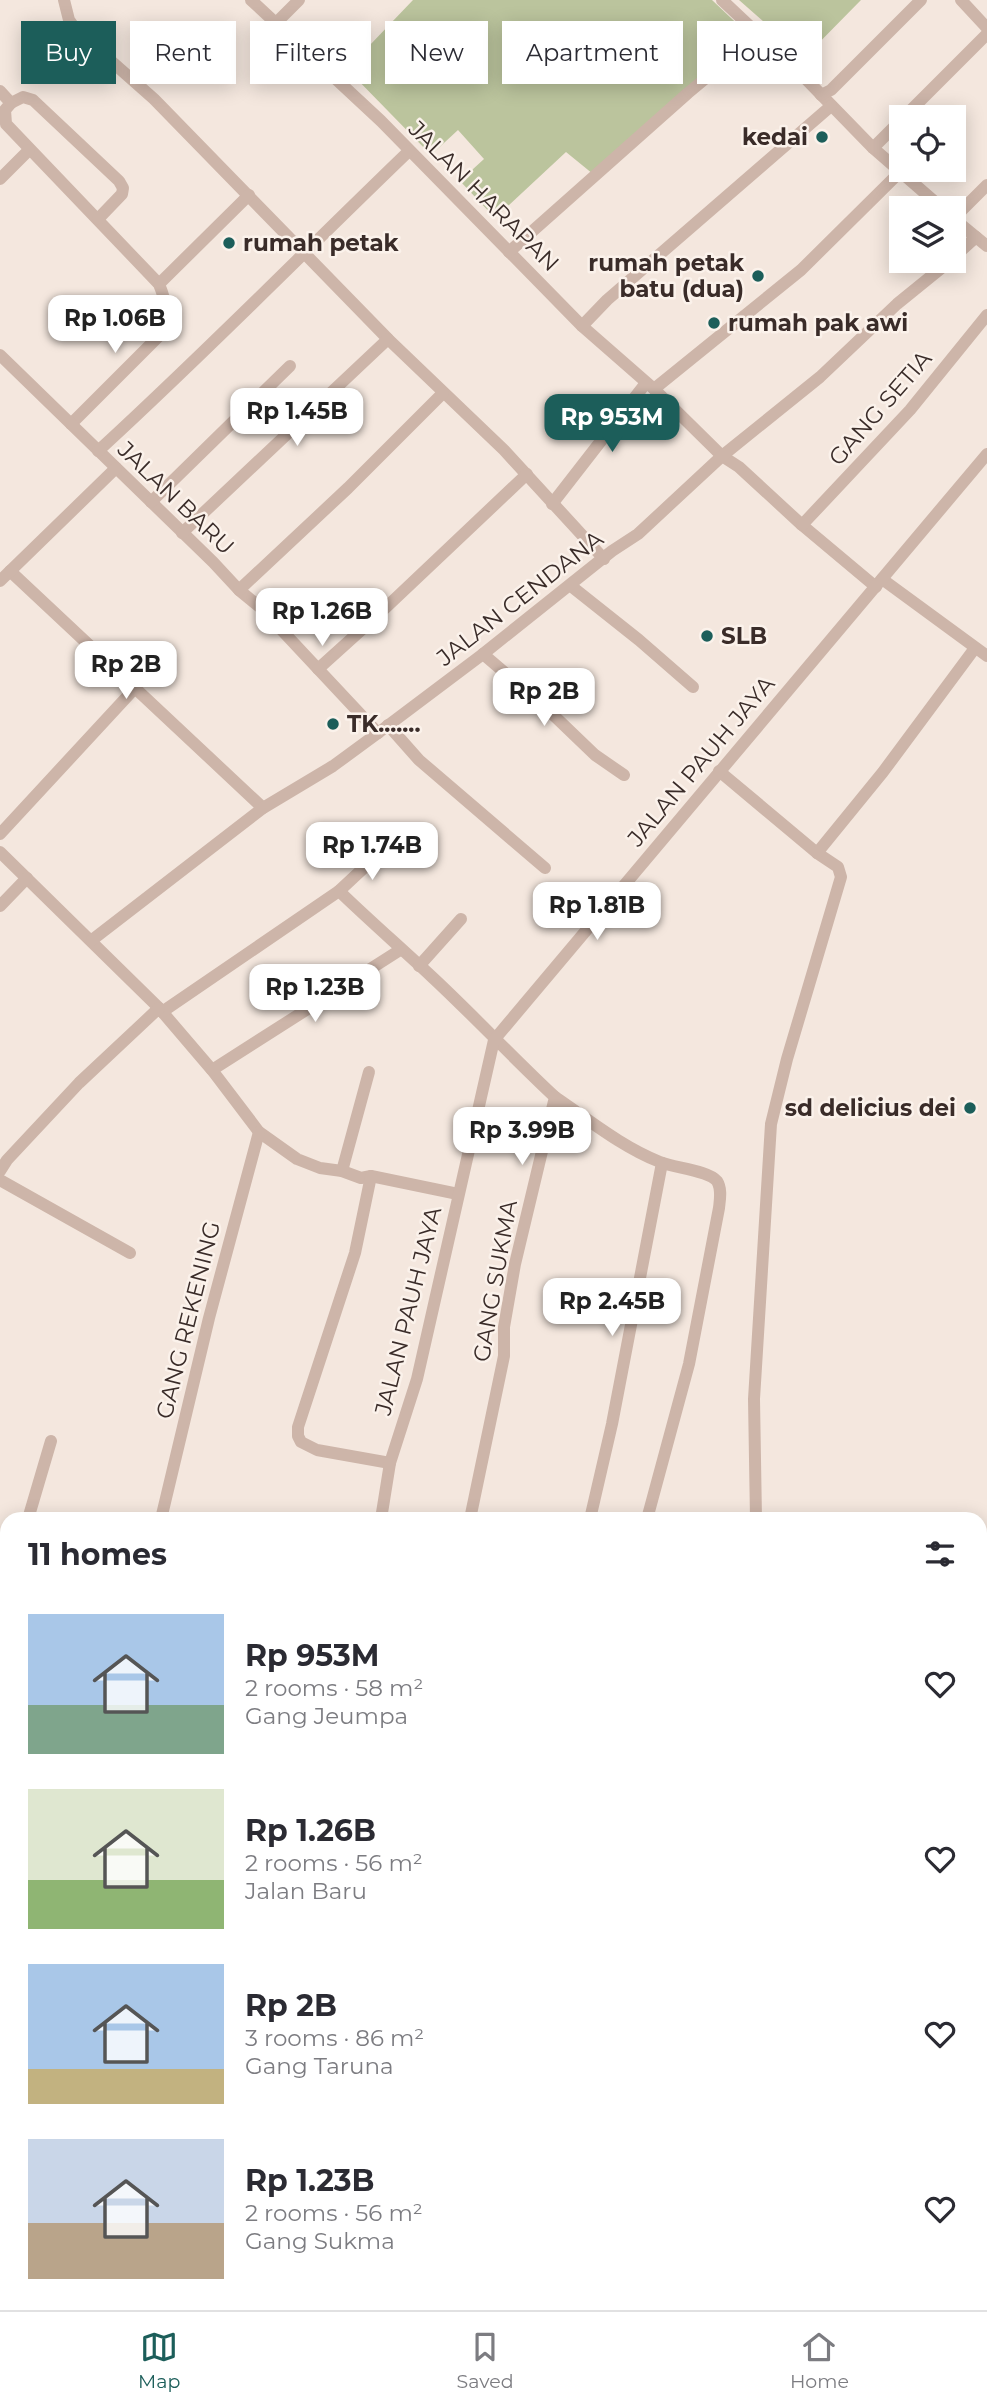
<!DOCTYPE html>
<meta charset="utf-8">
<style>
body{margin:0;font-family:Montserrat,sans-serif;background:#f7f7f7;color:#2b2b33;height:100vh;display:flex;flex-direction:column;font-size:26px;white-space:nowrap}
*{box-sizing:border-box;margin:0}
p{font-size:23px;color:#7c7c81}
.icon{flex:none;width:38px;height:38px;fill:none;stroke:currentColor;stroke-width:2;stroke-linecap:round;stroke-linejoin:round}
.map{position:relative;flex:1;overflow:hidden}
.side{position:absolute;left:0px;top:1512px;width:987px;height:798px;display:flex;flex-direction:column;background:#fff;border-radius:21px 21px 0 0;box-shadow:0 4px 18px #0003}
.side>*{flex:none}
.banner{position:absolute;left:21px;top:21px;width:945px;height:63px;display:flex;gap:14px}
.fabs{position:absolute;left:889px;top:105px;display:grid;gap:14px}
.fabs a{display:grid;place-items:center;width:77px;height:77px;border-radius:0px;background:#fff;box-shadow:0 4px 18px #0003;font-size:35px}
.price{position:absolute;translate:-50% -60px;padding:0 16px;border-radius:14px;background:#fff;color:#222;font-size:23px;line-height:46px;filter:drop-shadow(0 2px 4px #0008)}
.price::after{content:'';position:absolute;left:50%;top:42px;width:21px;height:16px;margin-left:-10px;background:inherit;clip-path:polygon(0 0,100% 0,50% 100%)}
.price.selected{background:#1c5e5a;color:#fff}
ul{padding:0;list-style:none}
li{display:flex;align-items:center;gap:21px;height:175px;padding:0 28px}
li span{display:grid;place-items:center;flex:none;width:196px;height:140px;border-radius:0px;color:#555}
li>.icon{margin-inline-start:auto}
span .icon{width:84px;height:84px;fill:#fffc;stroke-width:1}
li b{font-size:30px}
h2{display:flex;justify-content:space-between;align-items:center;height:84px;padding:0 28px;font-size:30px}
.pill{padding:0 24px;border-radius:0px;background:#fff;box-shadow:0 4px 18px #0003;font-size:24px;line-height:63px}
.pill.selected{background:#1c5e5a;color:#fff}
.dock{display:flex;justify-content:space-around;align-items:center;height:98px;border-top:2px solid #e1e1e2;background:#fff;font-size:19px;color:#7c7c81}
.dock a{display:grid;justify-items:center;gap:4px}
.dock .selected{color:#1c5e5a}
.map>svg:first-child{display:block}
</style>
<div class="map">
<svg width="987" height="2310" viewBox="0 0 987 2310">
<rect width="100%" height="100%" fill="#f4e7de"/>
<g fill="#bbc49d">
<path d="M413,0H712L751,37L593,174L566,152L495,218L460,181L484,159L458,130L431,155L347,69Z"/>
<path d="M739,0H861L802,60L780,36Z"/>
</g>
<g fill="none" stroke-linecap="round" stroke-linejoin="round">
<g stroke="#7bb3ae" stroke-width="4.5">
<path d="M0,1569H7"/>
<path d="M980,1572H987"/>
</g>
<g stroke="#cdb5a9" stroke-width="12">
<path d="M64,0L69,20L76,30L154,99L388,339L504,450L604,559"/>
<path d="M251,0L381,121L582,326L654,389L722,456L739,467L802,525L876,587"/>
<path d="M722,0L802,75L873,148L942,208"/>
<path d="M961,0L987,28"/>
<path d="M276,23L299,0"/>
<path d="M0,91L11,103L5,110L6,124L159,284C167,304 169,315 160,335L71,424"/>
<path d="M821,95L831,90L921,0"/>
<path d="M11,103L23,97L33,100L119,181L123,188L122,194L98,219"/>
<path d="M904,117L987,34"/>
<path d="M873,148L901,120"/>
<path d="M0,179L29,150"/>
<path d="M954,218L987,185"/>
<path d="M954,219L987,246"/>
<path d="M509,252L688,93L759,34"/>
<path d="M954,257L976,237"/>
<path d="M159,284L249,195"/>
<path d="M582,326L607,300L831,106"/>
<path d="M0,355L213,562L239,590L261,608L378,733"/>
<path d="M654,389L801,270L901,171"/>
<path d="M98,451C204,354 305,251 409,151"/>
<path d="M151,502L290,366"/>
<path d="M552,504L646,383"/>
<path d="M802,525L910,410L987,315"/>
<path d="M182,533L388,339"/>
<path d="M10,571L263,808"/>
<path d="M882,579L987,656"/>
<path d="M0,581L116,468"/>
<path d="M571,586L639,640L693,687"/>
<path d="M239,590L348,488L443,393"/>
<path d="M483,654L545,707L595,755L624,775"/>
<path d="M318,669L379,614L527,474"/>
<path d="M388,725L419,760L545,868"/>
<path d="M719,771L817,853L838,867L841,877L787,1059L771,1124L754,1399L756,1519"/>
<path d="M0,834L136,687"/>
<path d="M0,852L159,1008L212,1070L259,1132L297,1159L320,1168L342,1171L361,1178L371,1176L458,1194"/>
<path d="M817,853L883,772L975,648"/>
<path d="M339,891C369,920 400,947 431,976C473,1015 512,1057 555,1097L515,1264L504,1327V1356L470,1519"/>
<path d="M0,906L27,878"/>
<path d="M92,940L263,808L333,766L378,733L483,654L612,551L638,534L722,456L820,377L897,304L950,261"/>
<path d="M419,966L461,919"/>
<path d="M162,1012L339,891L383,850"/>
<path d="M212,1070L400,950"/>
<path d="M555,1097C589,1120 622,1147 660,1162C674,1168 708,1170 717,1181C722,1189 720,1199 719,1208L689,1364L647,1519"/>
<path d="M0,1171L7,1160L79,1083L159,1008"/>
<path d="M342,1171L369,1072"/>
<path d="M371,1176L355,1253L298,1427V1436L301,1442L317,1450L390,1463"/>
<path d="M0,1180L130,1253"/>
<path d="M28,1519L51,1441"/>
<path d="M161,1519L209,1318L259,1132"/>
<path d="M381,1519L390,1463L417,1379L494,1040L987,454"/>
<path d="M590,1519L612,1424L662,1163"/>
<path d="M0,1969L7,1968"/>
<path d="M980,2078L987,2077"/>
<path d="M0,2142L7,2136"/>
<path d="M0,2174L7,2185"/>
<path d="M980,2255L987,2250"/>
<path d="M0,2261L7,2257"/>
<path d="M88,2303L93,2310"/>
<path d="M413,2303L417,2310"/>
<path d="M516,2303L519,2310"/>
<path d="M641,2303L645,2310"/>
<path d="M937,2303L942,2310"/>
<path d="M149,2310L156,2303"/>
<path d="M338,2310L348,2303"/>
<path d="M906,2310L917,2303"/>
</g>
<g stroke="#cdb5a9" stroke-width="16">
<path d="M0,1546H7"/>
<path d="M980,1560H987"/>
</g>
<g stroke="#6c534d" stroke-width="19">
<path d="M0,1618H7"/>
<path d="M980,1626H987"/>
<path d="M0,1645H7"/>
<path d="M980,1652H987"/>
</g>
</g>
<g fill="#1c5e5a" stroke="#fbf2eb" stroke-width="2.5">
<circle cx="822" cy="137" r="7"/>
<circle cx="229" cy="243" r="7"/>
<circle cx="758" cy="276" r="7"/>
<circle cx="714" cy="323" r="7"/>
<circle cx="707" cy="636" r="7"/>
<circle cx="333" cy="724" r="7"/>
<circle cx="970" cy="1108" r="7"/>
</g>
<g text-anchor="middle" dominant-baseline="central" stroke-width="5" stroke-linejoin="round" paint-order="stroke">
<g font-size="23" font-weight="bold" fill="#3a2c29" stroke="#fbf2eb" text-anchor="start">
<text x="808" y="137" text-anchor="end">kedai</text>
<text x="243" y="243">rumah petak</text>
<text x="744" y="263" text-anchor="end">rumah petak<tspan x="744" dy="26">batu (dua)</tspan></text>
<text x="728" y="323">rumah pak awi</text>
<text x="721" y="636">SLB</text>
<text x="347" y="724">TK.......</text>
<text x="956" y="1108" text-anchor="end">sd delicius dei</text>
</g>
<g font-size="23" fill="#3a2c29" stroke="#fbf2eb">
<text transform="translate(484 196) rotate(45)">JALAN HARAPAN</text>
<text transform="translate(880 408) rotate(-49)">GANG SETIA</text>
<text transform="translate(176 498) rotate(44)">JALAN BARU</text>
<text transform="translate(520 598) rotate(-38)">JALAN CENDANA</text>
<text transform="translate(701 761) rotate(-50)">JALAN PAUH JAYA</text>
<text transform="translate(495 1281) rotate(-80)">GANG SUKMA</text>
<text transform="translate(408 1311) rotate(-76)">JALAN PAUH JAYA</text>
<text transform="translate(188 1320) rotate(-76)">GANG REKENING</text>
</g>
</g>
</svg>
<div class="fabs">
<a><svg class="icon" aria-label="locate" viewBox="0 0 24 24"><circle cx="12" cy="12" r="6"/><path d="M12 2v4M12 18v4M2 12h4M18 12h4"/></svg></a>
<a><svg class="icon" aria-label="layers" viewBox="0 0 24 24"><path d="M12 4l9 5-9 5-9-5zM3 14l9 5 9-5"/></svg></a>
</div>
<b class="price" style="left:115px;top:355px">Rp 1.06B</b>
<b class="price" style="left:297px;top:448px">Rp 1.45B</b>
<b class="price selected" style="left:612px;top:454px">Rp 953M</b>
<b class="price" style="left:322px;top:648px">Rp 1.26B</b>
<b class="price" style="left:126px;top:701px">Rp 2B</b>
<b class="price" style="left:544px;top:728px">Rp 2B</b>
<b class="price" style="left:372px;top:882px">Rp 1.74B</b>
<b class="price" style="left:597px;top:942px">Rp 1.81B</b>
<b class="price" style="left:315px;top:1024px">Rp 1.23B</b>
<b class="price" style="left:522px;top:1167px">Rp 3.99B</b>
<b class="price" style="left:612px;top:1338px">Rp 2.45B</b>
<div class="banner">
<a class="pill selected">Buy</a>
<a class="pill">Rent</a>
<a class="pill">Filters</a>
<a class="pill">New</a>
<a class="pill">Apartment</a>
<a class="pill">House</a>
</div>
<section class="side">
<h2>11 homes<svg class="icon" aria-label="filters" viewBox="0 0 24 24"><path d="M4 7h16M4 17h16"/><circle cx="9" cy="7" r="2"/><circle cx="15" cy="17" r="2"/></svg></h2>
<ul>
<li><span style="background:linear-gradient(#a9c7e8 65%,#7fa58c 0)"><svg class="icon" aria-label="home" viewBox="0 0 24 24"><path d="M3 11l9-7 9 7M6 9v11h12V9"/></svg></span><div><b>Rp 953M</b><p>2 rooms · 58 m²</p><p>Gang Jeumpa</p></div><svg class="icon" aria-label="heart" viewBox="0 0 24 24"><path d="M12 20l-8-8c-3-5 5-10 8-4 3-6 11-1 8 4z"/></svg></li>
<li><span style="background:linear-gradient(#dfe7d0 65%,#8fb573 0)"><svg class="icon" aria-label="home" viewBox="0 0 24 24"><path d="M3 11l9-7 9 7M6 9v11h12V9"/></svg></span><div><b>Rp 1.26B</b><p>2 rooms · 56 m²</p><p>Jalan Baru</p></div><svg class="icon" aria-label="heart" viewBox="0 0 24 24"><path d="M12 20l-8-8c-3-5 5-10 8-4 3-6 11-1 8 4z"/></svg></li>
<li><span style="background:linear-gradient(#a9c7e8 75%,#c2b280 0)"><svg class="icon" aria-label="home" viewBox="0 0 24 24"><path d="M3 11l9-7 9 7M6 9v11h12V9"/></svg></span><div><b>Rp 2B</b><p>3 rooms · 86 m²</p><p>Gang Taruna</p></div><svg class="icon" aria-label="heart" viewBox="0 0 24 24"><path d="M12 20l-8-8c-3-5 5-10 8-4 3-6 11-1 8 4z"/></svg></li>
<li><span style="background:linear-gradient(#c9d6e8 60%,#b9a48a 0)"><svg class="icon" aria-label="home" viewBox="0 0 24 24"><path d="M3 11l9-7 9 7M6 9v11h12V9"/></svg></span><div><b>Rp 1.23B</b><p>2 rooms · 56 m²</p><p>Gang Sukma</p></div><svg class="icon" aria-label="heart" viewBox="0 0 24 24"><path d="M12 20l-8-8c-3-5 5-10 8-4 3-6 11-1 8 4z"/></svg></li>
</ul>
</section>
</div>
<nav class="dock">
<a class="selected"><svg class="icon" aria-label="map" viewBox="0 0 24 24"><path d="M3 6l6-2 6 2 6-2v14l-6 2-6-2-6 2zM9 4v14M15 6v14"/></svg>Map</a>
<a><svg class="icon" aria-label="saved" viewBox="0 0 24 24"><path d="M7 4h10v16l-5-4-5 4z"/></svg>Saved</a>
<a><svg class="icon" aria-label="home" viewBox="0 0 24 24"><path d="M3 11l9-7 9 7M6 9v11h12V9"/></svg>Home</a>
</nav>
